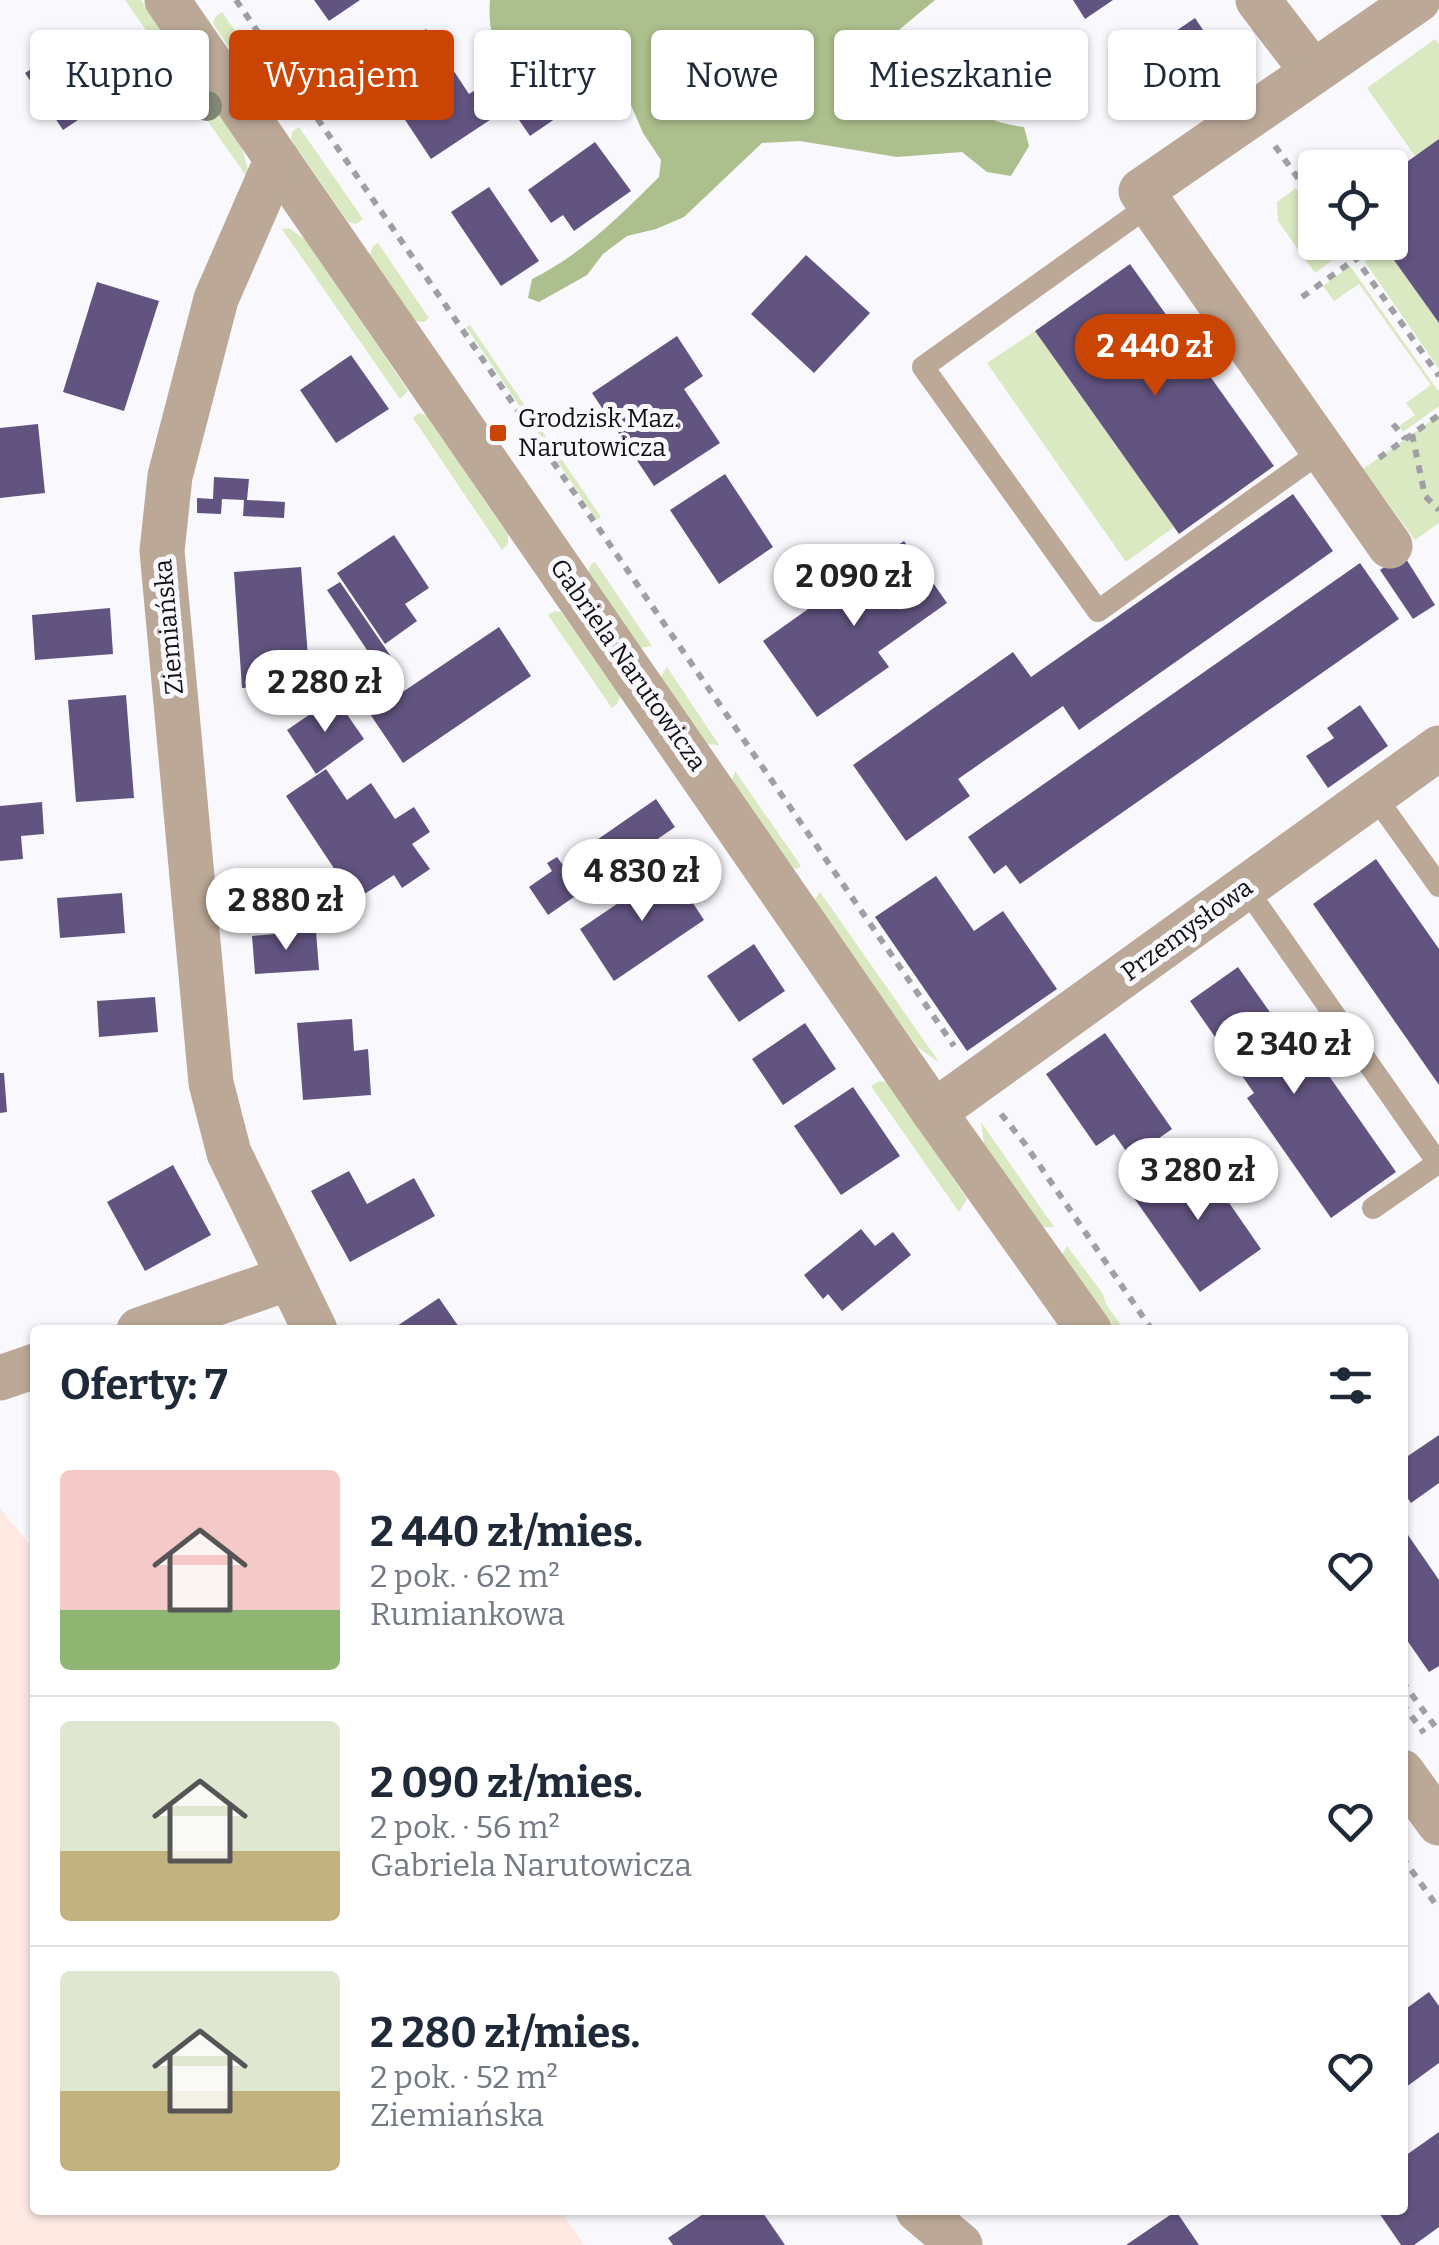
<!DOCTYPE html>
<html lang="pl">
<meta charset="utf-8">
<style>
body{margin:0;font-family:Bitter,serif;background:#f2f2f3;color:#1f2937;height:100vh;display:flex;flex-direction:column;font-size:38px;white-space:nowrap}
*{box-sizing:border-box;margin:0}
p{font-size:32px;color:#747a83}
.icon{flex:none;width:55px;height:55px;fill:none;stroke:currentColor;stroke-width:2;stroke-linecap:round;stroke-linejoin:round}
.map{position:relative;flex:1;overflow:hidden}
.sheet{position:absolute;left:30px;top:1325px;width:1378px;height:890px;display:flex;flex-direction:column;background:#fff;border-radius:10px;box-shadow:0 2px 8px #0004}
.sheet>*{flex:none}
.top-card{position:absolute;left:30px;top:30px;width:1380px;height:90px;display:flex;gap:20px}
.tools{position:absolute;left:1298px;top:150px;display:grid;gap:20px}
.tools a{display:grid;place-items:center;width:110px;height:110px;border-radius:10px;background:#fff;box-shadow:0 2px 8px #0004;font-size:50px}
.price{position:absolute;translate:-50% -85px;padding:0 22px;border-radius:35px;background:#fff;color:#222;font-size:32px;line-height:65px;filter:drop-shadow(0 2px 5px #0008)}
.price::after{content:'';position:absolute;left:50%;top:60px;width:30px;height:22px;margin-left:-15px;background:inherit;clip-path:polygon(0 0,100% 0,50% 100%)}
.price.current{background:#ca4403;color:#fff}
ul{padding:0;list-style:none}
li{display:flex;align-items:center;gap:30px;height:250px;padding:0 30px}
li+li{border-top:2px solid #e0e1e3}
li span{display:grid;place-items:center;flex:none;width:280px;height:200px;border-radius:10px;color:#555}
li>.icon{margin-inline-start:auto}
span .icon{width:120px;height:120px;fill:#fffc;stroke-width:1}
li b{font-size:42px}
h2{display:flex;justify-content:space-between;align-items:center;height:120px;padding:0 30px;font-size:42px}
.pill{padding:0 35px;border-radius:10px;background:#fff;box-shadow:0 2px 8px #0004;font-size:35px;line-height:90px}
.pill.current{background:#ca4403;color:#fff}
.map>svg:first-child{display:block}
</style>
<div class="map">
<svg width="1439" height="2245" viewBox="0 0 1439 2245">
<rect width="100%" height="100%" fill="#f9f8fc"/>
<path fill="#feeae3" d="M0,1508L35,1551V2210H560L585,2245H0Z"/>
<g fill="#dae9c1">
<path d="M125,0H141L170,42L168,49L162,53Z"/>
<path d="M222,12L287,105L280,110L271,109L213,24L215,17Z"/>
<path d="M1435,39L1439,44V141L1415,156L1367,88Z"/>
<path d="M198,94L207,95L242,148L252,184L192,99Z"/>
<path d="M299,127L363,219L356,224L348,222L291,139L292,132Z"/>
<path d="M1296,188L1315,214V242L1335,243L1343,252L1315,273L1278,221L1277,202Z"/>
<path d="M289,228L306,240L408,391L400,399L282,229Z"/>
<path d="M378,243L429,318L424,322L415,321L370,255L373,246Z"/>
<path d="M1383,245L1439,323V369L1365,262Z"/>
<path d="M1350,266L1439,392V406L1403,432L1399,426L1415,415L1406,403L1431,385L1359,284L1334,301L1323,286Z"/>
<path d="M470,325L601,517L597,520L466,327Z"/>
<path d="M1035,331L1174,527L1126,562L987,363Z"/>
<path d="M418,413L426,415L508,535V544L502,550L413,418Z"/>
<path d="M1439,415V523L1415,540L1363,469Z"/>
<path d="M595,562L652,646L640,648L589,573L590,565Z"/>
<path d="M555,611L561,612L620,696L617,704L612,708L548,615Z"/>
<path d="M667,667L719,745L706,744L661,677Z"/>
<path d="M735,771L801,866L797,869L791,867L732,781Z"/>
<path d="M820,892L939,1062L917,1047L814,901Z"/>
<path d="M879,1081L887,1082L967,1199L959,1212L871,1086Z"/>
<path d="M981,1122L1054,1227H1043L984,1144Z"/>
<path d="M1067,1246L1103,1294L1106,1304L1124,1330H1114L1062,1255Z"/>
</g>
<path fill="#acbf8c" d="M490,0H935L877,48L879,90L904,100L955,96C976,114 996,124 1024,127L1029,146L1011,176L987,172L962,152L897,157L800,141L762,143L684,217L656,229L627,236L603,254L587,275L539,302L528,298L532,279C581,255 621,215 659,177L661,160L643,133L631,105L622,64L602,56L536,71C499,50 487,44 490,0Z"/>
<g fill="#625481">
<path d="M314,0H360L329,21Z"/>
<path d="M1073,0H1113L1085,19Z"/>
<path d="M1195,18L1234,76L1174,115L1164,99L1144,112L1123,79L1145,65L1139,56Z"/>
<path d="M426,29L469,94L487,82L505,110L431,159L370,67Z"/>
<path d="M89,32L126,88L63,130L25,73Z"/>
<path d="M599,64L610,81L530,136L517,117Z"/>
<path d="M1439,139V323L1381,242H1390V174Z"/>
<path d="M595,142L631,191L574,231L563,215L551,223L528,190Z"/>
<path d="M489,187L539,261L501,286L451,212Z"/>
<path d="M806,255L870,313L814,373L751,314Z"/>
<path d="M1130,264L1274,466L1179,534L1035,331Z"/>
<path d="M97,282L159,301L124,411L63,392Z"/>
<path d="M677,336L703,376L684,389L720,443L654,486L592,393Z"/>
<path d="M351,355L389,409L336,443L300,390Z"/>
<path d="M38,424L45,493L0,498V428Z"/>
<path d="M725,474L773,547L719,584L670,510Z"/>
<path d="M214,477L249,479L247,500L285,502L284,518L243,516L244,500L222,499L221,514L197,513V498L213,499Z"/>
<path d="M1293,494L1333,551L1079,730L1063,706L958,779L970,796L906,841L853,765L1013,652L1031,677Z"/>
<path d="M394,535L429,588L405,604L417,621L385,644L337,573Z"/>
<path d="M904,541L947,603L878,652L889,667L817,717L763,641Z"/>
<path d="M1403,554L1435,605L1413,619L1380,570Z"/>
<path d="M1360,563L1399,619L1020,884L1006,865L994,874L968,837Z"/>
<path d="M301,567L310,682L242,688L234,572Z"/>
<path d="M340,582L392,658L347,689L336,672L369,653L327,590Z"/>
<path d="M110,608L113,654L35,660L32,615Z"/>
<path d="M499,627L531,676L403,763L370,714Z"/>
<path d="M126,695L134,798L76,802L68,700Z"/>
<path d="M335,697L364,739L316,774L287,730Z"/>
<path d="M1360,705L1388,746L1328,788L1306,756L1334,738L1327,728Z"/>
<path d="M326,769L347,800L371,783L395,819L414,807L430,832L412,844L430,869L402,888L394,875L355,900L286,796Z"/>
<path d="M656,799L675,827L548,915L529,887L552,871L547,863L557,857L562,864Z"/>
<path d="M42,802L44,834L21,836L23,859L0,861V806Z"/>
<path d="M1376,859L1439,949V1085L1313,904Z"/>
<path d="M670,868L704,920L614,981L580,929Z"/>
<path d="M936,876L974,931L1003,911L1057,989L967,1051L875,917Z"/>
<path d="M122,893L125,933L60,938L57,898Z"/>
<path d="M316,931L319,970L255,974L252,936Z"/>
<path d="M754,944L785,991L739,1022L707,976Z"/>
<path d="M1238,967L1303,1059L1313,1053L1396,1172L1331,1218L1247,1098L1254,1093L1190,1001Z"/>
<path d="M155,997L158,1032L99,1037L97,1001Z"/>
<path d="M352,1019L354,1051L368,1049L371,1095L303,1100L297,1023Z"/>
<path d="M805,1023L836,1069L783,1105L752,1059Z"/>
<path d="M1105,1033L1172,1129L1131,1158L1114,1134L1096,1146L1046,1074Z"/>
<path d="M0,1073H4L7,1112L0,1113Z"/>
<path d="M853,1087L900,1156L841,1195L794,1126Z"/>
<path d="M1196,1155L1261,1249L1200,1292L1134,1198Z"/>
<path d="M173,1165L211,1235L145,1271L107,1202Z"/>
<path d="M349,1171L367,1204L414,1178L435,1216L350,1262L311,1191Z"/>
<path d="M861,1229L875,1246L893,1232L911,1255L842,1311L828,1294L823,1299L804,1275Z"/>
<path d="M439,1298L461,1330H391Z"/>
<path d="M1439,1435V1483L1411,1503L1402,1490V1460Z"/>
<path d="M1408,1535L1439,1580V1666L1429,1672L1402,1633V1538Z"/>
<path d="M1429,1992L1439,2006V2063L1402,2090V2002L1407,2008Z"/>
<path d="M1439,2132V2227L1414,2245H1401L1377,2210H1402V2158Z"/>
<path d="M709,2210H761L785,2245H673L668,2238Z"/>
<path d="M1176,2211L1199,2245H1126Z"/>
</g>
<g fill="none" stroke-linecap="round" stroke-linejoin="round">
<g stroke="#a09fa4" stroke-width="6" stroke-dasharray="8 8" stroke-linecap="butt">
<path d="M236,0L954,1046"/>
<path d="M1275,146L1315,202"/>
<path d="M1344,242L1439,376"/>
<path d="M1302,297L1379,242"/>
<path d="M1393,424L1405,439"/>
<path d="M1412,434L1425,496L1439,510"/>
<path d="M1379,458L1439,415"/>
<path d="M1001,1114L1025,1144L1152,1330"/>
<path d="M1402,1681L1439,1732"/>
<path d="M1402,1703L1424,1733"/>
<path d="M1402,1857L1439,1909"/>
</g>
<g stroke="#bba897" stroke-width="22">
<path d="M1151,204L923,367L1098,611L1323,450"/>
<path d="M1374,795L1439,886"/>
<path d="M1245,887L1438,1163"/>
<path d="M1373,1208L1439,1162"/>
</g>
<g stroke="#bba897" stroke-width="45">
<path d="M167,0L934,1112L1089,1330"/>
<path d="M1258,0L1313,72"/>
<path d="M277,159L216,299L170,476L162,551L211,1083L229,1153L315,1330"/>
<path d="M1390,546L1141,191L1418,0"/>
<path d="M934,1112L1439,748"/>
<path d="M139,1330L289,1278"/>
<path d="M0,1378L35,1366"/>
<path d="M1402,1772L1439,1823"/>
<path d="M918,2210L960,2245"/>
</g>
</g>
<circle fill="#838975" cx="207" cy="106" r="15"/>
<rect fill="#ca4403" stroke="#f9f8fc" stroke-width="4" x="488" y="423" width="20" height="20" rx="5"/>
<g text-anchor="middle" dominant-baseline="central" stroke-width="10" stroke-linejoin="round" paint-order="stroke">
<g font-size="25" fill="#110f16" stroke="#f9f8fc" text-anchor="start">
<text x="518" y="419">Grodzisk Maz.<tspan x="518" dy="29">Narutowicza</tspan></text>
</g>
<g font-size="25" fill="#110f16" stroke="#f9f8fc">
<text transform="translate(169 627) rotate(-95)">Ziemiańska</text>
<text transform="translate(628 665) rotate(55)">Gabriela Narutowicza</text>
<text transform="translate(1187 930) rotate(-36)">Przemysłowa</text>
</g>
</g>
</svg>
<div class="tools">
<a><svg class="icon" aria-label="locate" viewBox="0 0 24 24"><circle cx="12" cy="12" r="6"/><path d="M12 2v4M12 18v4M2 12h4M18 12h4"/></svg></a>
</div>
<b class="price current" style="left:1155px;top:399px">2 440 zł</b>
<b class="price" style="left:854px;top:629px">2 090 zł</b>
<b class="price" style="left:325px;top:735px">2 280 zł</b>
<b class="price" style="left:642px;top:924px">4 830 zł</b>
<b class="price" style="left:286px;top:953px">2 880 zł</b>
<b class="price" style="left:1294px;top:1097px">2 340 zł</b>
<b class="price" style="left:1198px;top:1223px">3 280 zł</b>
<div class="top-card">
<a class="pill">Kupno</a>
<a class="pill current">Wynajem</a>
<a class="pill">Filtry</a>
<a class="pill">Nowe</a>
<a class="pill">Mieszkanie</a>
<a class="pill">Dom</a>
</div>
<section class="sheet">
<h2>Oferty: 7<svg class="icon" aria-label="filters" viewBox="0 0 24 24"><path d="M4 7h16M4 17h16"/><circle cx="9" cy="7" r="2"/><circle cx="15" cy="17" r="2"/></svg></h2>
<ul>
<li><span style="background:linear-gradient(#f6c9c9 70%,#8fb573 0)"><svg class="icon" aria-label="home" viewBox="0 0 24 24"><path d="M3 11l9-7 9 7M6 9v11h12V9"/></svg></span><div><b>2 440 zł/mies.</b><p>2 pok. · 62 m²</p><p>Rumiankowa</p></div><svg class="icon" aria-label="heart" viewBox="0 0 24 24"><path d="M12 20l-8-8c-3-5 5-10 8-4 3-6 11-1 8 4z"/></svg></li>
<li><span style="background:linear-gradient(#dfe7d0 65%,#c2b280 0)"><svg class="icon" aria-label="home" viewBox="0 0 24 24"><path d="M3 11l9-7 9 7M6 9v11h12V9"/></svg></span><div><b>2 090 zł/mies.</b><p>2 pok. · 56 m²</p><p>Gabriela Narutowicza</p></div><svg class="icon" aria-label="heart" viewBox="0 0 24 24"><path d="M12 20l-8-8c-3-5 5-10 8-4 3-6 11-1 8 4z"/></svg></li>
<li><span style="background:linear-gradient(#dfe7d0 60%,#c2b280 0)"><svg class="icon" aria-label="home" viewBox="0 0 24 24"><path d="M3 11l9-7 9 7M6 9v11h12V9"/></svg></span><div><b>2 280 zł/mies.</b><p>2 pok. · 52 m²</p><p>Ziemiańska</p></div><svg class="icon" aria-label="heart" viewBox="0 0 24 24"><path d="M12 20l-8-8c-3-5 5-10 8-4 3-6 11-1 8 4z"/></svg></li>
</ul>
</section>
</div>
